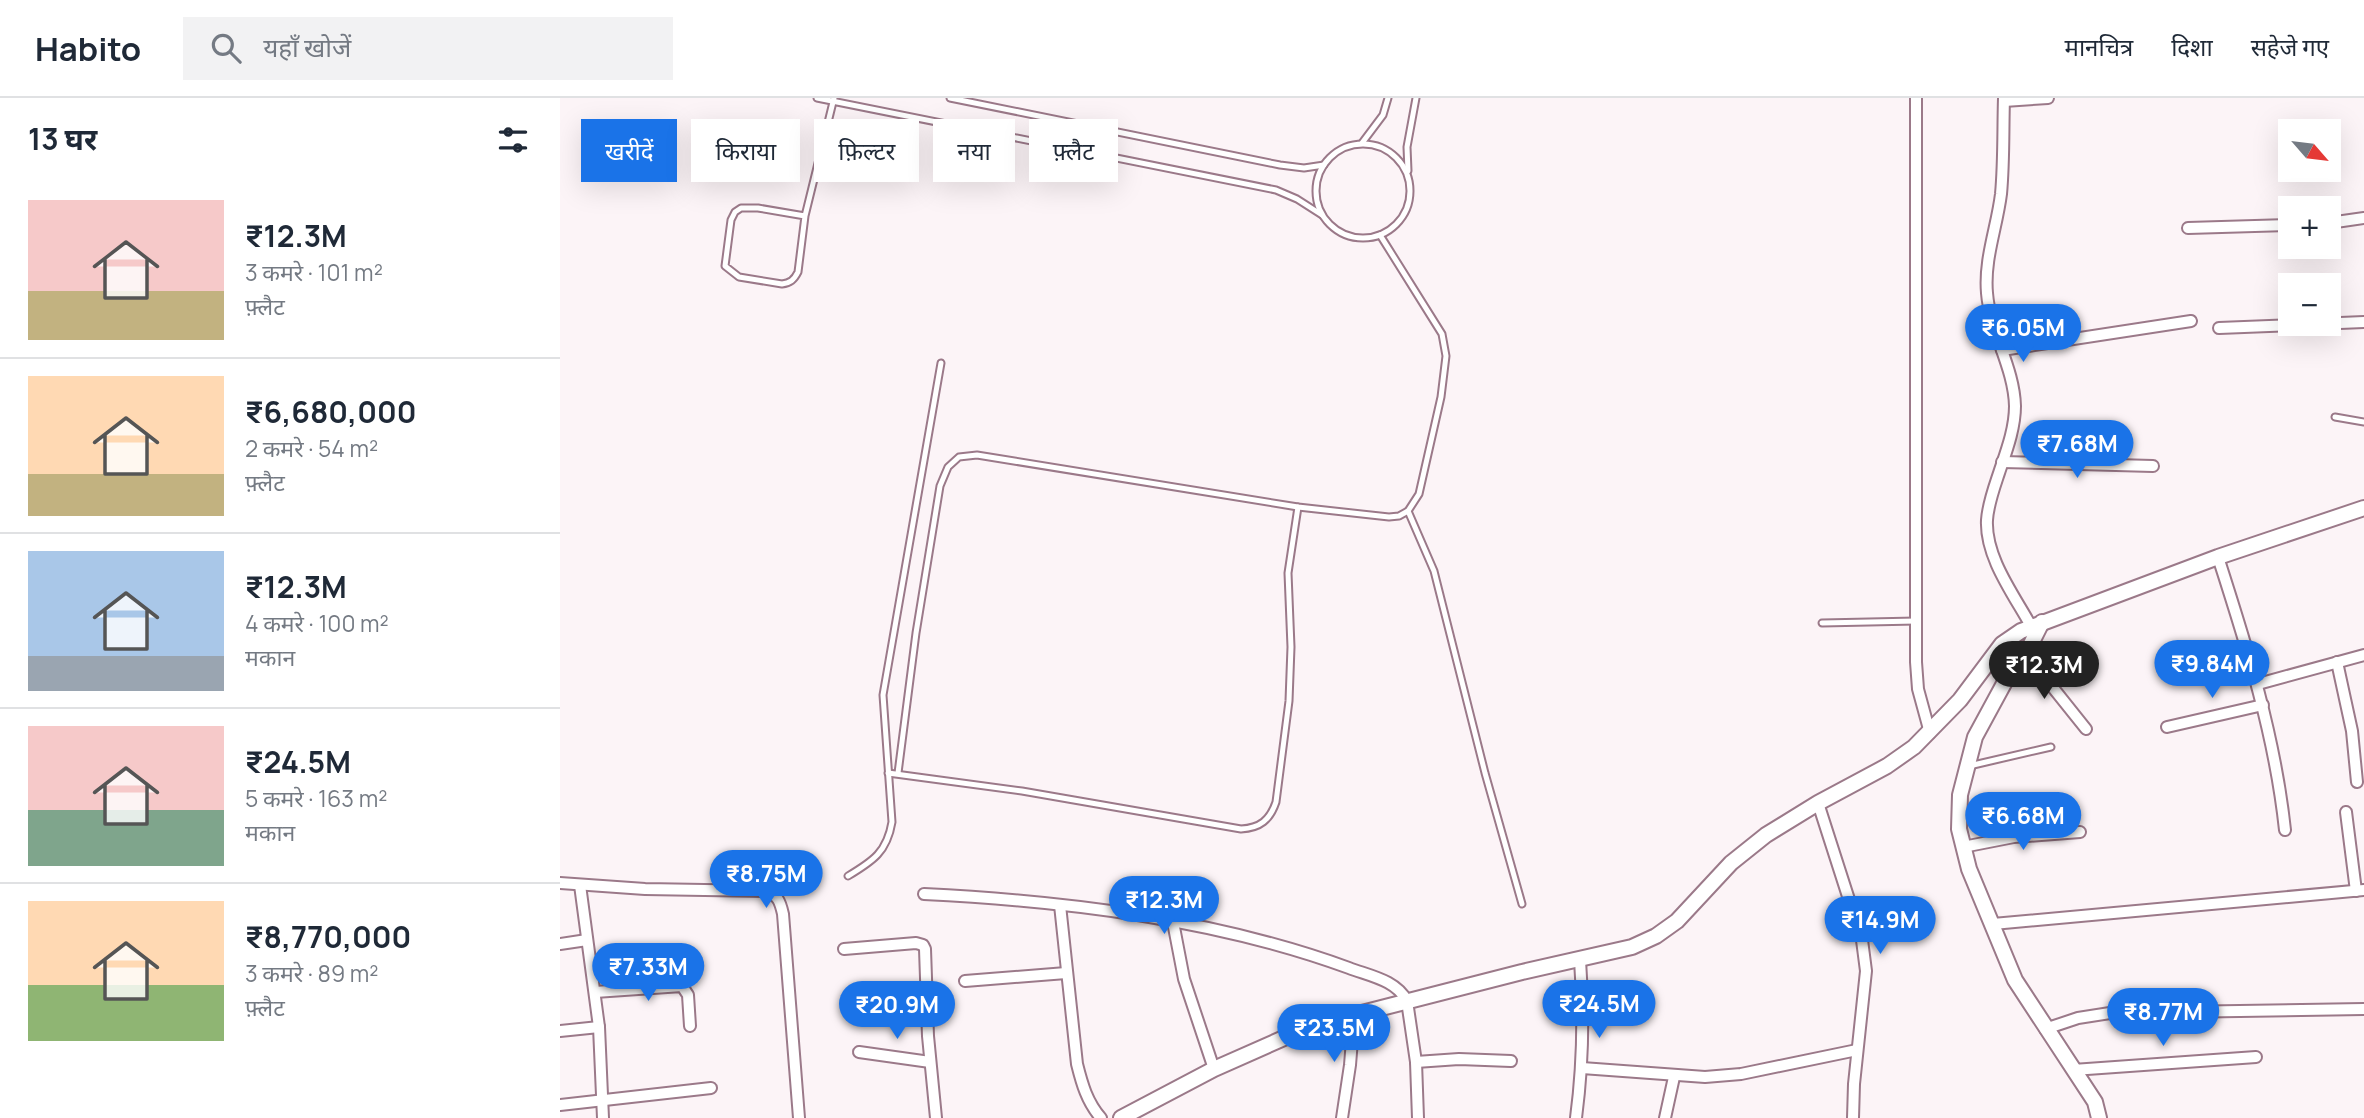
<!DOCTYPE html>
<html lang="hi">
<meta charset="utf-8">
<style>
body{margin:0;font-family:Manrope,"Noto Sans Devanagari",sans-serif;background:#f2f2f3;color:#1f2937;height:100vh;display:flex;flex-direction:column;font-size:26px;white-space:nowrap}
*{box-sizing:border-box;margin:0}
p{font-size:23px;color:#747a83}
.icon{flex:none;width:38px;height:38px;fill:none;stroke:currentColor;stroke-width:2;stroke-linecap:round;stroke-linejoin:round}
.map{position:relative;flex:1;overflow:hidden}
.drawer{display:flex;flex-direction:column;background:#fff;width:560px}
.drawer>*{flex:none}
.guide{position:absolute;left:21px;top:21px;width:665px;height:63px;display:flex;gap:14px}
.needle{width:46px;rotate:118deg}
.tools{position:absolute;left:1718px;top:21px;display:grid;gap:14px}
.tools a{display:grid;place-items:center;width:63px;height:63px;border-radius:0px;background:#fff;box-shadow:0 7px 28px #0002;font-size:35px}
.price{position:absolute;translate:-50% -60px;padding:0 16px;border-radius:24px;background:#1a73e8;color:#fff;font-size:23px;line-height:46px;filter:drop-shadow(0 2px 4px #0008)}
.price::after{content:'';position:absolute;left:50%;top:42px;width:21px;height:16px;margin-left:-10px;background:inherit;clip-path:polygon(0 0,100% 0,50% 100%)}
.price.active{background:#222;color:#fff}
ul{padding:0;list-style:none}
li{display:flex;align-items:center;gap:21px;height:175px;padding:0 28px}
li+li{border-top:2px solid #e0e1e3}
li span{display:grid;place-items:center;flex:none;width:196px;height:140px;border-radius:0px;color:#555}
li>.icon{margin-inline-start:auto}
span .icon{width:84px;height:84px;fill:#fffc;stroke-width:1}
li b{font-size:30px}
h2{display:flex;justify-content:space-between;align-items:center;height:84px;padding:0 28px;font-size:30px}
.pill{padding:0 24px;border-radius:0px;background:#fff;box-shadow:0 7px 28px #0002;font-size:24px;line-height:63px}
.pill.active{background:#1a73e8;color:#fff}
header{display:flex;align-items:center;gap:42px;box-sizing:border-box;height:98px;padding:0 35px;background:#fff;border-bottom:2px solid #e0e1e3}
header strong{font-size:33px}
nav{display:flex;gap:38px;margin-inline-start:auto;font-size:24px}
.search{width:490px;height:63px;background:#f2f2f3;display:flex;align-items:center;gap:18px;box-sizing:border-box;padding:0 24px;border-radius:0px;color:#747a83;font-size:26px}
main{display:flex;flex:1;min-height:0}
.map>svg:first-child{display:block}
</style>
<header>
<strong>Habito</strong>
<div class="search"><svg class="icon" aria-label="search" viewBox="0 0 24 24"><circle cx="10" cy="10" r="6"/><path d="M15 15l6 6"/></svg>यहाँ खोजें</div>
<nav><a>मानचित्र</a><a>दिशा</a><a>सहेजे गए</a></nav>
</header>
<main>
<section class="drawer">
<h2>13 घर<svg class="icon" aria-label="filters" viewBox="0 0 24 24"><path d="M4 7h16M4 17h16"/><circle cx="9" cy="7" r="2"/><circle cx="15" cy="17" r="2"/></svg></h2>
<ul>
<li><span style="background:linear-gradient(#f6c9c9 65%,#c2b280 0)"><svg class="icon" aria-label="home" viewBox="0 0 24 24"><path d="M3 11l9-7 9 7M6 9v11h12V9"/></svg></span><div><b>₹12.3M</b><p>3 कमरे · 101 m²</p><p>फ़्लैट</p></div></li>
<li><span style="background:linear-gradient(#ffd9b3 70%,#c2b280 0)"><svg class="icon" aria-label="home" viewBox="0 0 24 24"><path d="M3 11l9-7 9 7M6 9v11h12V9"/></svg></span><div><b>₹6,680,000</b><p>2 कमरे · 54 m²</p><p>फ़्लैट</p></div></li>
<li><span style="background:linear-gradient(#a9c7e8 75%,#9aa5b1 0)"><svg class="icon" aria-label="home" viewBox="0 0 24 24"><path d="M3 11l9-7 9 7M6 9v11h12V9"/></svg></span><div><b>₹12.3M</b><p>4 कमरे · 100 m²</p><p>मकान</p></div></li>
<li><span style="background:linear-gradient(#f6c9c9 60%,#7fa58c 0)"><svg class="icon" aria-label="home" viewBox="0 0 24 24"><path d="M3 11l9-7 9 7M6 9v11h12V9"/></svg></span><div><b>₹24.5M</b><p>5 कमरे · 163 m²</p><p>मकान</p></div></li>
<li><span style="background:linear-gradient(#ffd9b3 60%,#8fb573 0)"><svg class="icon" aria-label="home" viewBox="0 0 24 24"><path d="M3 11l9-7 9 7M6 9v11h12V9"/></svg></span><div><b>₹8,770,000</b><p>3 कमरे · 89 m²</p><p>फ़्लैट</p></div></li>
</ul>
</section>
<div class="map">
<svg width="1804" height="1020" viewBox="0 0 1804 1020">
<rect width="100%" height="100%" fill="#fcf4f7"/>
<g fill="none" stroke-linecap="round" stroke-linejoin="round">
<defs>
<g id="service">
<path d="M257,0L716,92L737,101L762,117"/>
<path d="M390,0L720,67L744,70L764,67"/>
<path d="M802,45L823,17L828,0"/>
<circle cx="803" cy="93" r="47"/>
<path d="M848,73L847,49L856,0"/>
<path d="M245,118L198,110H181L175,114L171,122L165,168L179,179L222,186C230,185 234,182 238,174L245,118L274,0"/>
<path d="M1775,319L1804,324"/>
<path d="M848,413L874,473L925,675L962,806"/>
<path d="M1262,525L1356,523"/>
<path d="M1409,668L1491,649"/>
<path d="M328,675L462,693L681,731C700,730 710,722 716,704L729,603L731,549L728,475L738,409"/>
<path d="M338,675L356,535L380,388L388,369L399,359L417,357L738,409L829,419L839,418L848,413L859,396L881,299L886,258L882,236L820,137"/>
<path d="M288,778C313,763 327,754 332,724L323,597L381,265"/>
</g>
<g id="minor">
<path d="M1356,0V564L1358,591L1370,635"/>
<path d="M1444,0C1443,32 1444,64 1441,96C1437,129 1424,161 1427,195C1430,234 1454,269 1455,308C1455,331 1446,354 1439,375C1434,390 1428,406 1427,422C1425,459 1454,497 1471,528"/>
<path d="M1444,3L1488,0"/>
<path d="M1769,125L1804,120"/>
<path d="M1628,130L1731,127"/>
<path d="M1659,230L1804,224"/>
<path d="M1442,252L1631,223"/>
<path d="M1442,364L1593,368"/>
<path d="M1658,459C1687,549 1715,638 1725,732"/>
<path d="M1466,556L1526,631"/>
<path d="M1777,564L1792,633L1797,684"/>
<path d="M1698,586L1804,557"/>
<path d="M1607,629L1703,607"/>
<path d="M1258,705L1302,842L1306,873L1294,986L1293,1020"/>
<path d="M1786,714L1796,793"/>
<path d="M1403,749L1454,739L1520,734"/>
<path d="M0,785L85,791L205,793C218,797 220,803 223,816L239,1020"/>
<path d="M20,787L39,929L43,1020"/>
<path d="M364,796C505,803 655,821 789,870C810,878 836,882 847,903L856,964L858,1020"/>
<path d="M500,807L517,966C522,986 527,1004 541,1020"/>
<path d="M613,824L624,881L654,971"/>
<path d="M1433,826L1804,792"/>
<path d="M0,846L27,842"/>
<path d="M284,851L356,845L363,847L365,851L368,938L376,1020"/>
<path d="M405,883L506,875"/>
<path d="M35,894L122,888L128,897L130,928"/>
<path d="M1485,931L1518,920L1550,915L1804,911"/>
<path d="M0,933L39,929"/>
<path d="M299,954L370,964"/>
<path d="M856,964L899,961L951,963"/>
<path d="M1022,970L1145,979L1181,976L1297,952"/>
<path d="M1513,972L1696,959"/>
<path d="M0,1007L151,990"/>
<path d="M782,1020L790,967L794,917"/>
<path d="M1016,1020C1023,967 1024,916 1020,862"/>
<path d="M1105,1020L1114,979"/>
</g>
<g id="tertiary">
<path d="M1482,524L1466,556L1447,580L1415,639L1400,697L1399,731L1409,771L1455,882L1535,1004L1539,1020"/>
<path d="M561,1020L654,971L733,936L794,917L962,874L1072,849L1096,838L1117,823L1171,765L1206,737L1258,705L1327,668L1354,649L1400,602L1442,546L1461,533L1658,459L1804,410"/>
</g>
</defs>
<use href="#service" stroke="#9b7989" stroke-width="9"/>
<use href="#minor" stroke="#9b7989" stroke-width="14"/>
<use href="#tertiary" stroke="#9b7989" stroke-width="18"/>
<use href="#service" stroke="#fff" stroke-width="5"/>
<use href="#minor" stroke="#fff" stroke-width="10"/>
<use href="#tertiary" stroke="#fff" stroke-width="14"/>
</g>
</svg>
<div class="tools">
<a><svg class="needle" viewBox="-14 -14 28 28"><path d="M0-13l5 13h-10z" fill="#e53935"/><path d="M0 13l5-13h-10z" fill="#747a83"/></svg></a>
<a>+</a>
<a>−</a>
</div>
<b class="price" style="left:1463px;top:266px">₹6.05M</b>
<b class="price" style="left:1517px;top:382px">₹7.68M</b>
<b class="price" style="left:1652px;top:602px">₹9.84M</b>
<b class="price active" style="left:1484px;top:603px">₹12.3M</b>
<b class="price" style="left:1463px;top:754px">₹6.68M</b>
<b class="price" style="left:206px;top:812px">₹8.75M</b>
<b class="price" style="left:604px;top:838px">₹12.3M</b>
<b class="price" style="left:1320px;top:858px">₹14.9M</b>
<b class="price" style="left:88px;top:905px">₹7.33M</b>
<b class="price" style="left:1039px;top:942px">₹24.5M</b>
<b class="price" style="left:337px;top:943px">₹20.9M</b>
<b class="price" style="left:1603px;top:950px">₹8.77M</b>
<b class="price" style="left:774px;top:966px">₹23.5M</b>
<div class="guide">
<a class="pill active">खरीदें</a>
<a class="pill">किराया</a>
<a class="pill">फ़िल्टर</a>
<a class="pill">नया</a>
<a class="pill">फ़्लैट</a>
</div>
</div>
</main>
